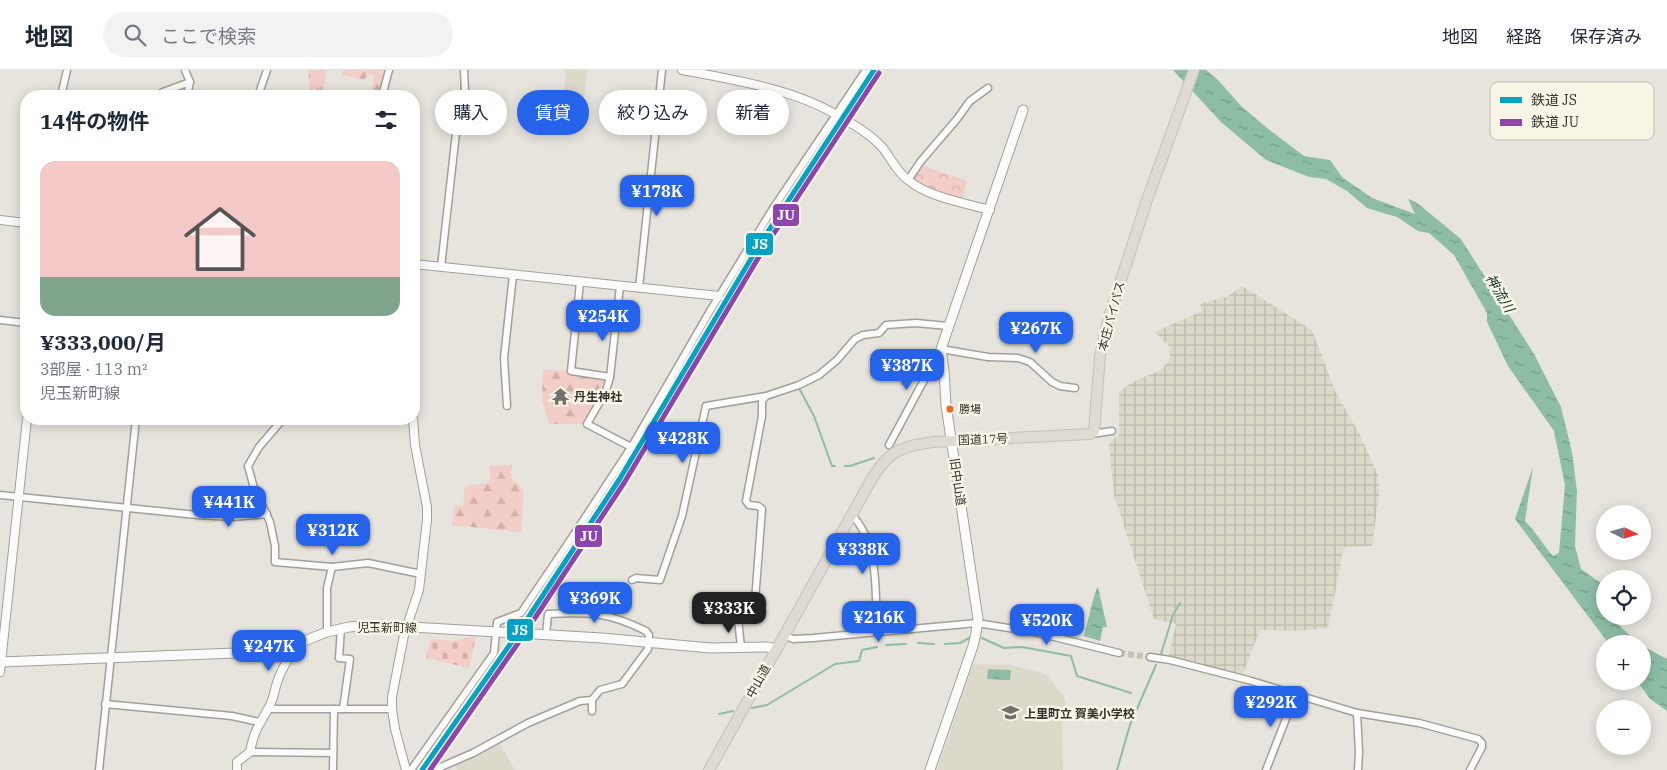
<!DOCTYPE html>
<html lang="ja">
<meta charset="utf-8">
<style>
body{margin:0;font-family:"IBM Plex Serif","Noto Sans JP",serif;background:#f2f2f3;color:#1f2937;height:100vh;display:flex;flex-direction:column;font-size:19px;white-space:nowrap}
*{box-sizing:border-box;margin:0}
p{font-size:16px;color:#747a83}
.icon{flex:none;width:28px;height:28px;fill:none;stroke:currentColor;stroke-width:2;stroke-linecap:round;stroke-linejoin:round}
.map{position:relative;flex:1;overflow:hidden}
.drawer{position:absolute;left:20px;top:20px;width:400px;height:335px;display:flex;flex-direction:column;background:#fff;border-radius:20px;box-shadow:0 2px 12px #0003}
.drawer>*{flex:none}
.banner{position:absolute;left:435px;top:20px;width:475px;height:45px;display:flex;gap:10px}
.needle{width:32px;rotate:95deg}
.controls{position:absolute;left:1596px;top:435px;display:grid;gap:10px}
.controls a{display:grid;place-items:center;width:55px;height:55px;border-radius:50%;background:#fff;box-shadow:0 2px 12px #0003;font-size:25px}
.price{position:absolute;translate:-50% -42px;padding:0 11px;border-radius:10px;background:#2563eb;color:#fff;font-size:16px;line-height:32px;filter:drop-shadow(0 1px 2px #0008)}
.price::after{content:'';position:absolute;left:50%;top:30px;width:15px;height:11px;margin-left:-8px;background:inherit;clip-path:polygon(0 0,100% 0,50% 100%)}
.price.on{background:#222;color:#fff}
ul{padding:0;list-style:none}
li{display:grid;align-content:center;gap:10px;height:265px;padding:0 20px}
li+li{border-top:1px solid #e0e1e3}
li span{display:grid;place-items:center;height:155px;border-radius:15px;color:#555}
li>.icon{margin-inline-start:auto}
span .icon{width:90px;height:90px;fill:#fffc;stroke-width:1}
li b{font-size:21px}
h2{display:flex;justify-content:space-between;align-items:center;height:60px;padding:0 20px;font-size:21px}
.tag{padding:0 18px;border-radius:22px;background:#fff;box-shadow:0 2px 12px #0003;font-size:18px;line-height:45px}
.tag.on{background:#2563eb;color:#fff}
header{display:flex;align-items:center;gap:30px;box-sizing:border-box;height:70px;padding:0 25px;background:#fff;border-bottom:1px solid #e0e1e3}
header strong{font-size:24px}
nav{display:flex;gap:28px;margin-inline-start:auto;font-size:18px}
.search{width:350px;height:45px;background:#f2f2f3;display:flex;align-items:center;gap:12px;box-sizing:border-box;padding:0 18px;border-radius:28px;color:#747a83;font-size:19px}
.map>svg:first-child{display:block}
</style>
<header>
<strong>地図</strong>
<div class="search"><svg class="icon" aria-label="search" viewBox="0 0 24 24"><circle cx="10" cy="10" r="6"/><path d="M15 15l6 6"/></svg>ここで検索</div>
<nav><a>地図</a><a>経路</a><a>保存済み</a></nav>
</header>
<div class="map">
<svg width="1667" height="700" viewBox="0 0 1667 700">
<defs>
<pattern id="industrial-grid" width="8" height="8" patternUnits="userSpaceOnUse" patternTransform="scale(1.25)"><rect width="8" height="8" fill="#dcd8ca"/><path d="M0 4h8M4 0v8" fill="none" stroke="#bdbaae"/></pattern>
<pattern id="grass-tufts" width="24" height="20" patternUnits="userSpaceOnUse" patternTransform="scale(1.25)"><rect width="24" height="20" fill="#f3cdc7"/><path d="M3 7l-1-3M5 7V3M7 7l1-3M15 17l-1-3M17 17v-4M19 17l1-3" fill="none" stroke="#d1b0ab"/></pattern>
<pattern id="forest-firs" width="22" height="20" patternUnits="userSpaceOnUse" patternTransform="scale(1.25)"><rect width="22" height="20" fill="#f3cdc7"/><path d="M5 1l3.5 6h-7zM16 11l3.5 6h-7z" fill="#d1b0ab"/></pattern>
<pattern id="cemetery-stones" width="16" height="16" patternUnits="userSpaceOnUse" patternTransform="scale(1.25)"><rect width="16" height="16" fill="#f3cdc7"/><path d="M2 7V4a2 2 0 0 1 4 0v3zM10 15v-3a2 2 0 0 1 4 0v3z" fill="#d1b0ab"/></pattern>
<pattern id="park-crowns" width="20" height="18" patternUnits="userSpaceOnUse" patternTransform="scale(1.25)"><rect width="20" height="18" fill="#f3cdc7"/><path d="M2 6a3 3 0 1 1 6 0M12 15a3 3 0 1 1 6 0" fill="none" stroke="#d1b0ab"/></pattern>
<pattern id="water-ripples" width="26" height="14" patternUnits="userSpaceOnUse" patternTransform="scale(1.25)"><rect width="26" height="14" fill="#8dbea5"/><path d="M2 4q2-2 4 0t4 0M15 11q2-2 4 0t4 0" fill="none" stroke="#749b87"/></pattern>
</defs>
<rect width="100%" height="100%" fill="#e6e4dc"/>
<g fill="#dcd8ca">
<path d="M566,0H587L580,61L560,59Z"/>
<path d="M973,594L1009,595L1040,602L1047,606L1061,623L1065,629L1066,636L1062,651L1063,700H937Z"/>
<path d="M495,673H499L515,700H457L454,695Z"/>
</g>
<path fill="url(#industrial-grid)" d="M1242,216L1312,260L1336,323L1359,363L1378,405L1379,424L1372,476L1344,477L1328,558L1297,561L1260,560L1242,606L1168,588L1176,554L1154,549L1114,425L1109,376L1111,371L1119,365V322L1132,312L1161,300L1168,292L1170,287L1169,276L1155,262L1202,241L1200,234L1228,226Z"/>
<path fill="url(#grass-tufts)" d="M308,0H327L323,20L326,26H308L310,17Z"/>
<g fill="url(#forest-firs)">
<path d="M343,0H389L382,26H370L375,6L367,4L365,10L341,5Z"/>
<path d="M543,300L571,301L610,307L587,354H549L542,329Z"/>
<path d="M512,395C508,417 517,408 524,422L521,462L452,455L454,436H463L465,416L488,413L490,409V396Z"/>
</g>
<path fill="url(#cemetery-stones)" d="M476,566L469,598L426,588L431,569L452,571Z"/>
<path fill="url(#park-crowns)" d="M921,95L967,111L962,129L929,119L913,111L912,108Z"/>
<g fill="url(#water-ripples)">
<path d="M1173,0H1206L1218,10L1241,36L1267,58L1304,86L1330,90L1342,107L1372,128L1415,144L1408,129L1416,132L1461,169L1534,284L1561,337L1572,382L1577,421L1575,476L1581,499L1605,516V546H1610L1638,574H1609L1515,449L1533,397L1525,451C1536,462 1543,475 1553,486L1559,483L1565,415L1554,361L1508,296L1487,252V243L1454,185L1429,163L1418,161L1397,147L1367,138L1347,121L1326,109L1309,107L1266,90L1221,52Z"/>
<path d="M1098,517L1107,557H1103L1100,571L1084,566C1087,556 1094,521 1098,517Z"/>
<path d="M1643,576L1667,589V641L1650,629L1637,611H1642Z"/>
<path d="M988,599L1011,600L1010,610L987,609Z"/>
</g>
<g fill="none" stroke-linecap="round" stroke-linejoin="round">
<g stroke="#8dbea5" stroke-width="2">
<path d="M459,30L461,20V0"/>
<path d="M454,50L456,40"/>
<path d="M800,320L814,346L832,396H835"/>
<path d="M845,396H850L874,388"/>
<path d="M982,568L1004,578L1022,577L1071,586L1077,606L1131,623"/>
<path d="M918,573L934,574"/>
<path d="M945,574L960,573L971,567"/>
<path d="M886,575L906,574"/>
<path d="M1161,584L1173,545L1180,533"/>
<path d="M752,638L767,635L835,594L859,591L862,580L877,577"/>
<path d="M719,644L733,641"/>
<path d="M1117,700L1130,655L1156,595"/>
</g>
<path stroke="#c3c1b9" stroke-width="6" stroke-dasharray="6 3" stroke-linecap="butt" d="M1119,583L1150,587"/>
<defs>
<g id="minor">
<path d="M185,0L190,12L187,26"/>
<path d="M61,26L67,0"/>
<path d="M157,26L163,22L190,12"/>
<path d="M258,26L267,0"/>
<path d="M382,26L389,0"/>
<path d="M908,110L921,91L957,49L970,31L988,18"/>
<path d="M441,197L457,54L465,21L464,0"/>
<path d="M580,212L571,301L610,307"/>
<path d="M620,216L610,307L606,321L587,354L631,377"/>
<path d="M639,218L662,0"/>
<path d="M0,250L26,253"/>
<path d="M941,279L988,287L1018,288L1030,292L1052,312L1060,316L1075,318"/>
<path d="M507,336L504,288L513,205"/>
<path d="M283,349L259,377L248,396L254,418L270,452L275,476V492L332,497L368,493L421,504"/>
<path d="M1091,364L1112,361"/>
<path d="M889,375L930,299L933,295L943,294"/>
<path d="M0,425L197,445L232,447L267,444"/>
<path d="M852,445C880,475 875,524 877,563"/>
<path d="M632,510L636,508L660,510L682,446L706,336L766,326"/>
<path d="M341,558L339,588L350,589L343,639"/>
<path d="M327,562V518L332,497"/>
<path d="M784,565L793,569L813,568L977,553L1034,562L1119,583"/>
<path d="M741,577L737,540L740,536L752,533L755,531L762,439L758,436L749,435L746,431L762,346V331L766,326L799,315L819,305L837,290L855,269L863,265L879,263L886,255L916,253L948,256"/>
<path d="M1150,587L1170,590L1248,610L1357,643L1419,653L1478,669L1482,673V677L1470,700"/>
<path d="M592,630V641"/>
<path d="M105,634L232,646L259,652"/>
<path d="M268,639H392"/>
<path d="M1357,643L1359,682L1358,700"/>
<path d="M250,682L333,683"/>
<path d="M99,700L136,349"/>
<path d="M333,700L334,639"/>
<path d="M411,700L494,583L497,552L521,543L567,475L632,376L710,241L772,140L866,0"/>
<path d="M434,700L473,683L528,653L580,631L592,630L600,620L622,614L648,579L649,565L646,561C608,542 589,542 548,544L546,565"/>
<path d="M1266,700L1296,623"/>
</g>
<g id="tertiary">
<path d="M682,0C730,9 793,19 835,44C851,53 869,63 882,77C891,88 896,101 908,110C928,127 964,133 990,140"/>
<path d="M0,150L26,153"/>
<path d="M414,194L719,226"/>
<path d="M0,602L27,349"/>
<path d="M237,700V692L250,682C254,661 258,657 268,639C274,630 274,620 278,610C282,597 291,587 294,575"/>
<path d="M406,700L395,659L392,639V627L404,565L419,520L427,450V437L415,375L413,349"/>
</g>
<g id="secondary">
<path d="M0,592L263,582L294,575L327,562L349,557L377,555L602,568L710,578L767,577L776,579"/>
<path d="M930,700L973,576L976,563L978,549L946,335L944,301L941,279L1023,40"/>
</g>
<path id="trunk" d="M709,700L870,412C887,382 900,376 934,372L1090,364L1094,361L1100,286L1109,247L1147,130L1194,0"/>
</defs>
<use href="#minor" stroke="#a2a09a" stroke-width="9"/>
<use href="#tertiary" stroke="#a2a09a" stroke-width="10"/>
<use href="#secondary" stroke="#a2a09a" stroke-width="11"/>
<use href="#trunk" stroke="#c2c1bd" stroke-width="12"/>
<use href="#minor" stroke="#fbfbfa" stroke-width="6"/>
<use href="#tertiary" stroke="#fbfbfa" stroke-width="8"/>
<use href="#secondary" stroke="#fbfbfa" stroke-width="9"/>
<use href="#trunk" stroke="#dfdad4" stroke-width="10"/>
<defs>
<path id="rail-1" d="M422,700L518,563L619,410L758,177L874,0"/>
<path id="rail-2" d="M430,700L523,566L624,413L763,180L879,3"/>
</defs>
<use href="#rail-1" stroke="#f8f4e6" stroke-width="9"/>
<use href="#rail-2" stroke="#f8f4e6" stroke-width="9"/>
<use href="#rail-1" stroke="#03a3c6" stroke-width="5"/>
<use href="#rail-2" stroke="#8e44ad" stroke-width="5"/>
</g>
<defs>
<symbol id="temple-bare" viewBox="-9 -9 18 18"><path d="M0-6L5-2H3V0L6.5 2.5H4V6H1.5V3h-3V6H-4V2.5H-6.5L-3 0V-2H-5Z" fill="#73716b" stroke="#f8f4e6" stroke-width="2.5" paint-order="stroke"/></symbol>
<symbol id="school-bare" viewBox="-9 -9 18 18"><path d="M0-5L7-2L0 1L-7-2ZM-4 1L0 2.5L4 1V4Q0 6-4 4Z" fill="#73716b" stroke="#f8f4e6" stroke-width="2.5" paint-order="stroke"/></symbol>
</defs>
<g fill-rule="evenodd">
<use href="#temple-bare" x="548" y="314" width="25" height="25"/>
<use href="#school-bare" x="998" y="630" width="25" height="25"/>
</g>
<circle fill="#f26522" stroke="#f8f4e6" stroke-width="2" cx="950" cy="339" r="4.5"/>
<g text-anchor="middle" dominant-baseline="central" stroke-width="5" stroke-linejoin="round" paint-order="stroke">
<g font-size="11" fill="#35332e" stroke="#f8f4e6" text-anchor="start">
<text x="959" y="339">勝場</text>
</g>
<g font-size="12" fill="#35332e" stroke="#f8f4e6">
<text transform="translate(1111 246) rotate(-75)">本庄バイパス</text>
<text transform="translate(983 369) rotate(-2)">国道17号</text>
<text transform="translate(958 412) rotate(82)">旧中山道</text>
<text x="387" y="557">児玉新町線</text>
<text transform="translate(758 611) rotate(-61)">中山道</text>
</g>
<g font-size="12" font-weight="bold" fill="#35332e" stroke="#f8f4e6" text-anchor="start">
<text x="574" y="326">丹生神社</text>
<text x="1024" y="643">上里町立 賀美小学校</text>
</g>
<g font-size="14" font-style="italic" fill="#153628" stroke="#f8f4e6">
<text transform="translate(1500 223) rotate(59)">神流川</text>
</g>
</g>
<rect x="1490" y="12" width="164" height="58" rx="8" fill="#f8f4e6" stroke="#bebaaf" stroke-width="1"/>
<rect x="1500" y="27" width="22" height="6" fill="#03a3c6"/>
<rect x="1500" y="49" width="22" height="7" fill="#8e44ad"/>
<g font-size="14" fill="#35332e">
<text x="1531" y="35">鉄道 JS</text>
<text x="1531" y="57">鉄道 JU</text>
</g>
<g stroke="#f8f4e6" stroke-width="2">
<rect x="772" y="133" width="28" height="24" rx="5" fill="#8e44ad"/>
<rect x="745" y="162" width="29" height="24" rx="5" fill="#03a3c6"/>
<rect x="574" y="454" width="29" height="24" rx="5" fill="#8e44ad"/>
<rect x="506" y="548" width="28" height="24" rx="5" fill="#03a3c6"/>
</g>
<g font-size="14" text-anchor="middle" font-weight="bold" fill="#fff">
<text x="786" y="150">JU</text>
<text x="760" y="179">JS</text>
<text x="589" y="471">JU</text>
<text x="520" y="565">JS</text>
</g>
</svg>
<div class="controls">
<a><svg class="needle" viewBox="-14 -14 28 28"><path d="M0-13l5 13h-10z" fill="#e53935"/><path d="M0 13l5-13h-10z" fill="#747a83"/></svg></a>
<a><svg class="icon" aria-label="locate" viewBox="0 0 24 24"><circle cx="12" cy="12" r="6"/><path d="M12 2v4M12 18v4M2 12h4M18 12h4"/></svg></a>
<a>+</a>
<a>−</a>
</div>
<b class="price" style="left:657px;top:147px">¥178K</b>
<b class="price" style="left:603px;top:272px">¥254K</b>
<b class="price" style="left:1036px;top:284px">¥267K</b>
<b class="price" style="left:907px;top:321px">¥387K</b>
<b class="price" style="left:683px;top:394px">¥428K</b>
<b class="price" style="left:229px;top:458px">¥441K</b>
<b class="price" style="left:333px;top:486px">¥312K</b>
<b class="price" style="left:863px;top:505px">¥338K</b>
<b class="price" style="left:595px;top:554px">¥369K</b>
<b class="price on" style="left:729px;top:564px">¥333K</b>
<b class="price" style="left:879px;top:573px">¥216K</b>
<b class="price" style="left:1047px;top:576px">¥520K</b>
<b class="price" style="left:269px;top:602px">¥247K</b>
<b class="price" style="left:1271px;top:658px">¥292K</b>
<div class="banner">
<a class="tag">購入</a>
<a class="tag on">賃貸</a>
<a class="tag">絞り込み</a>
<a class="tag">新着</a>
</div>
<section class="drawer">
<h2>14件の物件<svg class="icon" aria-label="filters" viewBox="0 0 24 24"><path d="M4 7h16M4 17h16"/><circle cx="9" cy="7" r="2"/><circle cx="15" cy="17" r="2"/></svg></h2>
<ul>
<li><span style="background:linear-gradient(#f6c9c9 75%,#7fa58c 0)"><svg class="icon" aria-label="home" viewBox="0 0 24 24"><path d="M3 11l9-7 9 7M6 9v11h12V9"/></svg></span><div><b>¥333,000/月</b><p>3部屋 · 113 m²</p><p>児玉新町線</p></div></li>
</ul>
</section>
</div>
